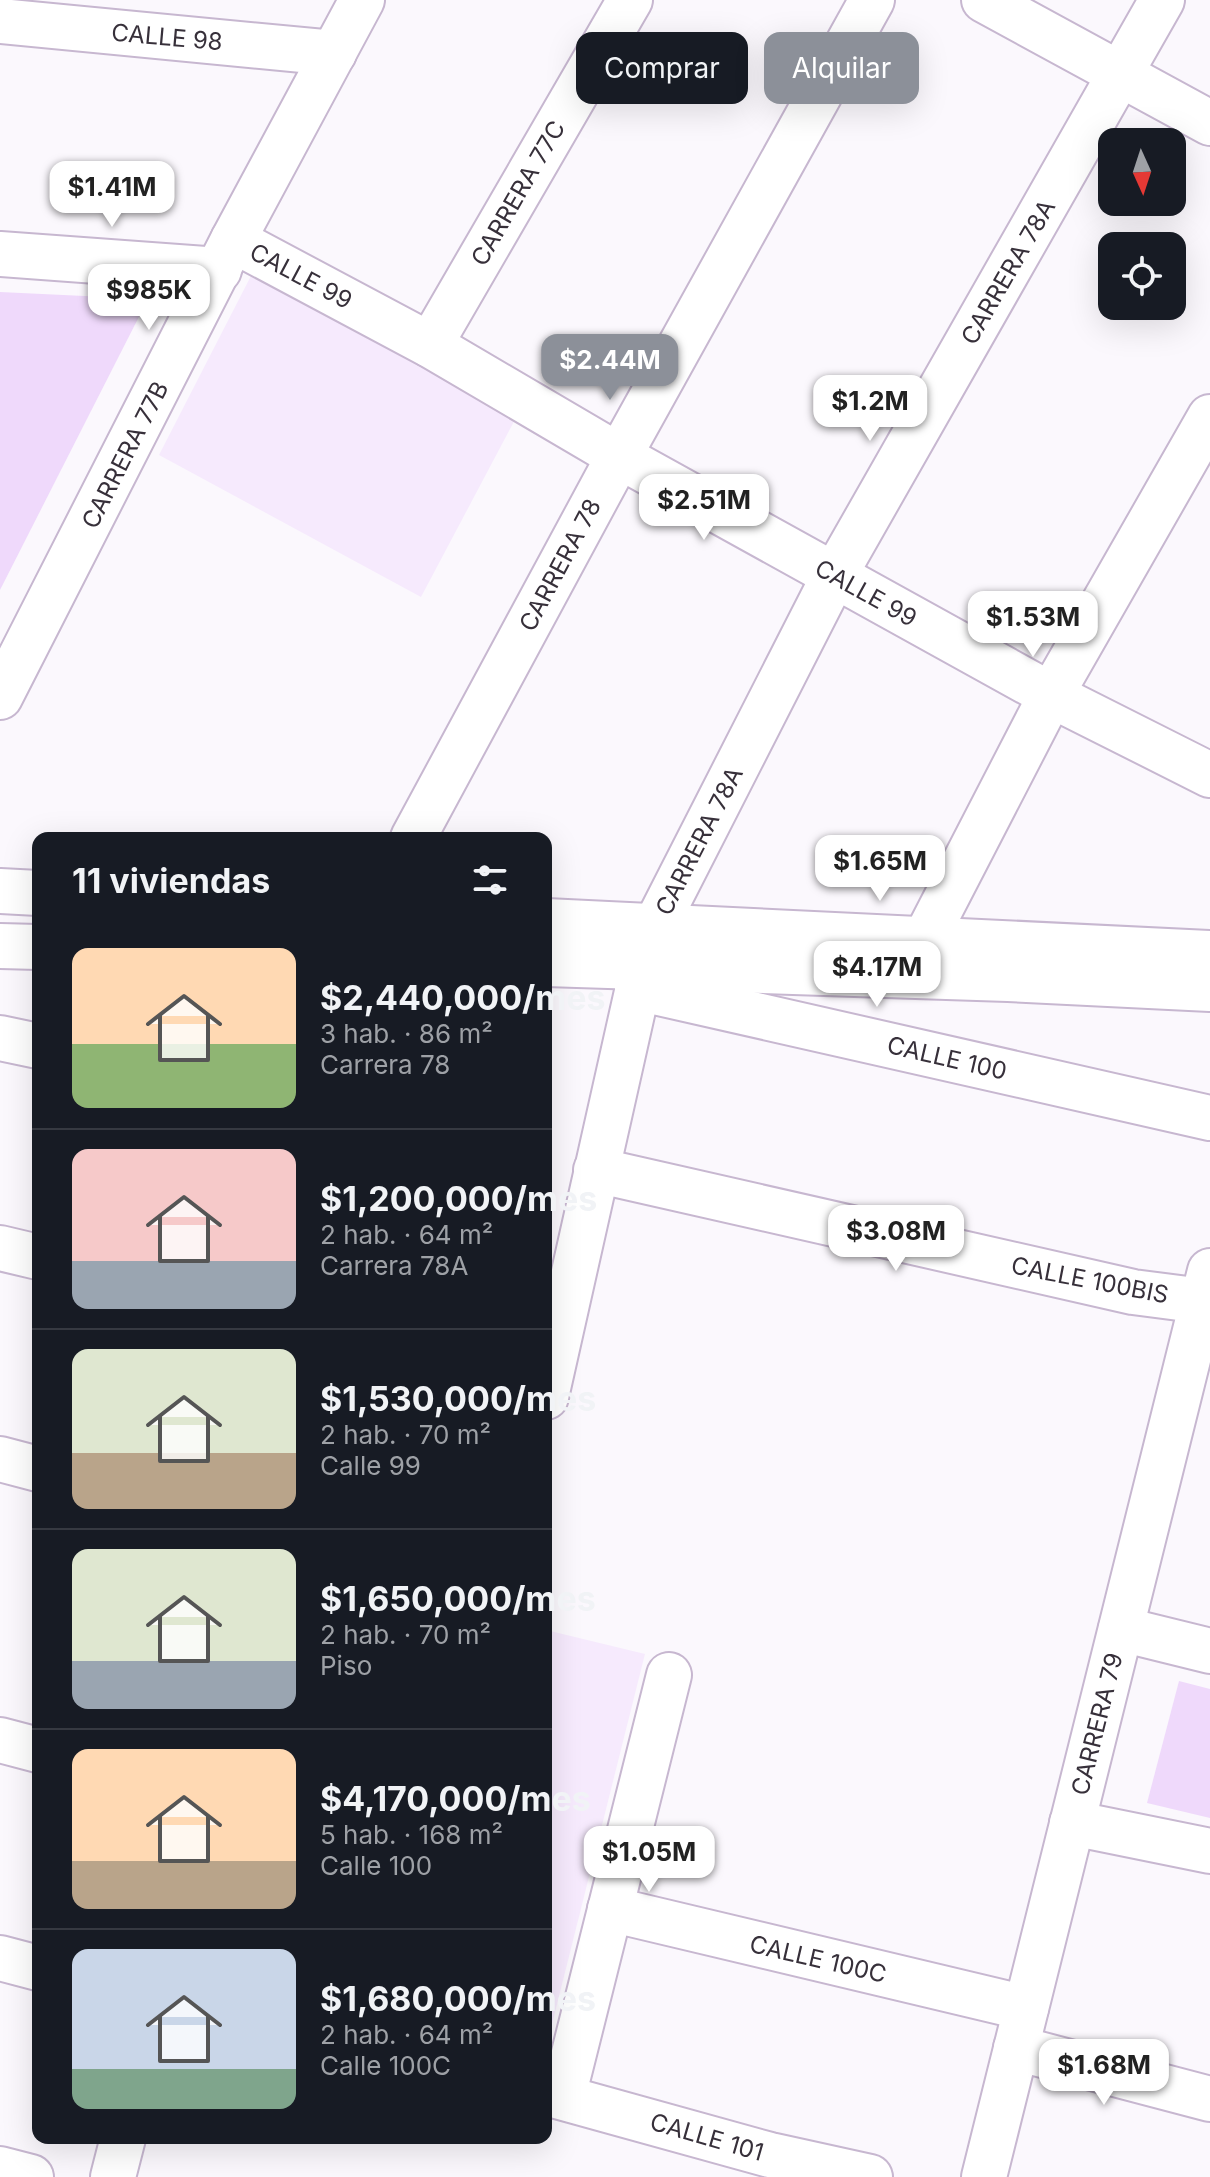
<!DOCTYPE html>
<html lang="es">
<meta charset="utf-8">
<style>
body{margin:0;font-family:Inter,sans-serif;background:#20242c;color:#f1f3f6;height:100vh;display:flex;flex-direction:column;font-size:30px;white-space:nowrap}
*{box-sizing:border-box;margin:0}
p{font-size:26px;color:#9ea1a6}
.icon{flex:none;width:44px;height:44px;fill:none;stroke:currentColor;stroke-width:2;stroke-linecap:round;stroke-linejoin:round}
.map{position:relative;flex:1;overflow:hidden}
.drawer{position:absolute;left:32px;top:832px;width:520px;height:1312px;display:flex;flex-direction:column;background:#171b24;border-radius:16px;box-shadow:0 8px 32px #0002}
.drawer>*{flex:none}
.banner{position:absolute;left:576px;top:32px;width:514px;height:72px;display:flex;gap:16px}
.needle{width:52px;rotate:177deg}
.tools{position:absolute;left:1098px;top:128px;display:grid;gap:16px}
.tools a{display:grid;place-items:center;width:88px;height:88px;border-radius:16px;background:#171b24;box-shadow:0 8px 32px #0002;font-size:40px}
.price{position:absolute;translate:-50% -68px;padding:0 18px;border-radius:16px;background:#fff;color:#222;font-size:26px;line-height:52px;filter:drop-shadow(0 2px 4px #0008)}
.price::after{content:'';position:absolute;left:50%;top:48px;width:24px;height:18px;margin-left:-12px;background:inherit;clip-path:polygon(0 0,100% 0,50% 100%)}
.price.active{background:#8c9099;color:#fff}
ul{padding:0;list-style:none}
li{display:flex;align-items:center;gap:24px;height:200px;padding:0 40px}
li+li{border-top:2px solid #363941}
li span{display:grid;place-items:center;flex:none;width:224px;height:160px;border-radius:16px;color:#555}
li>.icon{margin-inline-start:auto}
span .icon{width:96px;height:96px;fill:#fffc;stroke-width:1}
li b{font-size:34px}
h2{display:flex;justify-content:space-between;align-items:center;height:96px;padding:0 40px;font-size:34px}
.chip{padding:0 28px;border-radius:16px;background:#171b24;box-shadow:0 8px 32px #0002;font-size:28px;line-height:72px}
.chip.active{background:#8c9099;color:#fff}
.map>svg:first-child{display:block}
</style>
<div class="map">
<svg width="1210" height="2177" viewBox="0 0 1210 2177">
<rect width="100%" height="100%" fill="#fbf8fd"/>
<g fill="#f6eafd">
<path d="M254,270L518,414L421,597L159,455Z"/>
<path d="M546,1630L645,1654L546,2048Z"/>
</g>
<g fill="#efd9fb">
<path d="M0,292L148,299L0,590Z"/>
<path d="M1179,1681L1210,1689V1818L1147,1803Z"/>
</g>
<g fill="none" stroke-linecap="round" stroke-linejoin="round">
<defs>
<g id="minor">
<path d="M984,0L1210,123"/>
<path d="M0,21L334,53"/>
<path d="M233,240L430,345L619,456L1051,695L1210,775"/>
<path d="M0,254L219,270"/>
<path d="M430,345L630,0"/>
<path d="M0,697L233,240L362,0"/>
<path d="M413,838L619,456L872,0"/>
<path d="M0,891L38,893"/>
<path d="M546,921L1210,953"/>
<path d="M655,927L834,576L1162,0"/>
<path d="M925,939L1051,695L1210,417"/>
<path d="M0,946L38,947"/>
<path d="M546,964L1008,979L1210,989"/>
<path d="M637,988L1210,1118"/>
<path d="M0,1038L38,1046"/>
<path d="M596,1170L1133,1292L1210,1302"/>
<path d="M0,1248L38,1257"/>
<path d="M546,1397L643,965"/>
<path d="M0,1459L38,1469"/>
<path d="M1121,1629L1210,1651"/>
<path d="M0,1740L38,1750"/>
<path d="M1072,1823L1210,1851"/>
<path d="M610,1909L1026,2008"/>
<path d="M0,1958L38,1968"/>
<path d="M1016,2048L1210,2099"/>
<path d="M546,2093L770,2155L870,2177"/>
<path d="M563,2097L669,1675"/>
<path d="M0,2169L31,2177"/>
<path d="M113,2177L123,2138"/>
<path d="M984,2177L1210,1271"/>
</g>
</defs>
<use href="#minor" stroke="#c7b7d0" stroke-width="48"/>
<use href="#minor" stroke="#fff" stroke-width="44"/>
</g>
<g text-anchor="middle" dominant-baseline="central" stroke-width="8" stroke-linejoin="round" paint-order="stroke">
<g font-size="24" fill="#37303a" stroke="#fff">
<text transform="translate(167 37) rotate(5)">CALLE 98</text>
<text transform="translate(518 193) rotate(-60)">CARRERA 77C</text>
<text transform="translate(1008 272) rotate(-60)">CARRERA 78A</text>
<text transform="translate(301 276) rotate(28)">CALLE 99</text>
<text transform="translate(125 455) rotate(-63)">CARRERA 77B</text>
<text transform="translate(560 565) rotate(-62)">CARRERA 78</text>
<text transform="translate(866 593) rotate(29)">CALLE 99</text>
<text transform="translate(699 841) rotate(-63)">CARRERA 78A</text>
<text transform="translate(947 1058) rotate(13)">CALLE 100</text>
<text transform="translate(1090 1280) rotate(11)">CALLE 100BIS</text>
<text transform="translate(1097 1724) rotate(-76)">CARRERA 79</text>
<text transform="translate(818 1959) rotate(13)">CALLE 100C</text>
<text transform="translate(707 2137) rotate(16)">CALLE 101</text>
</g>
</g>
</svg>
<div class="tools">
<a><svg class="needle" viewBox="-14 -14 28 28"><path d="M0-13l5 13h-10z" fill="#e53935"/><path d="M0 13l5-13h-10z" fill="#9ea1a6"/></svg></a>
<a><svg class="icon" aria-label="locate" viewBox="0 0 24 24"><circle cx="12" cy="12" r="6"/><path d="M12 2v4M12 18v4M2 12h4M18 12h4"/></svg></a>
</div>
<b class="price" style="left:112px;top:229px">$1.41M</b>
<b class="price" style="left:149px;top:332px">$985K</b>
<b class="price active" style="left:610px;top:402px">$2.44M</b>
<b class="price" style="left:870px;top:443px">$1.2M</b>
<b class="price" style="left:704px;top:542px">$2.51M</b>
<b class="price" style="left:1033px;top:659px">$1.53M</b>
<b class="price" style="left:880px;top:903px">$1.65M</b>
<b class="price" style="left:877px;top:1009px">$4.17M</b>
<b class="price" style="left:896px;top:1273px">$3.08M</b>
<b class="price" style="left:649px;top:1894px">$1.05M</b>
<b class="price" style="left:1104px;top:2107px">$1.68M</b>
<div class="banner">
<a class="chip">Comprar</a>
<a class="chip active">Alquilar</a>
</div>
<section class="drawer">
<h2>11 viviendas<svg class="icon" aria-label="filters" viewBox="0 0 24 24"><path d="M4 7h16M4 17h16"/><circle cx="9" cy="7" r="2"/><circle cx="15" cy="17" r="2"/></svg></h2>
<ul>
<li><span style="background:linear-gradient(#ffd9b3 60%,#8fb573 0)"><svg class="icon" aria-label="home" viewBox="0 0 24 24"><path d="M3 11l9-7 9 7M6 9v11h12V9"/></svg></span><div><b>$2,440,000/mes</b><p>3 hab. · 86 m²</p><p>Carrera 78</p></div></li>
<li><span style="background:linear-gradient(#f6c9c9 70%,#9aa5b1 0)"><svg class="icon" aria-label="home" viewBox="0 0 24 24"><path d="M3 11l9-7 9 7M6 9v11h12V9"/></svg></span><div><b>$1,200,000/mes</b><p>2 hab. · 64 m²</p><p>Carrera 78A</p></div></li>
<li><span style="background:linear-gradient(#dfe7d0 65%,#b9a48a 0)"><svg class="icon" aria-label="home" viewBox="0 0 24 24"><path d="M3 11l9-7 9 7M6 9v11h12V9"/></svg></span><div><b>$1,530,000/mes</b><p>2 hab. · 70 m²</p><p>Calle 99</p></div></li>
<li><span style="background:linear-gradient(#dfe7d0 70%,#9aa5b1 0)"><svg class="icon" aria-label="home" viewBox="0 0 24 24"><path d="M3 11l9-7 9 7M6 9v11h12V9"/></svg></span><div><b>$1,650,000/mes</b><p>2 hab. · 70 m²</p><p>Piso</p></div></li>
<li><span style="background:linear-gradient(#ffd9b3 70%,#b9a48a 0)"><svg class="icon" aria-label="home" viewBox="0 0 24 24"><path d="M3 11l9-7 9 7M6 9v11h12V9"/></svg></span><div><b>$4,170,000/mes</b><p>5 hab. · 168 m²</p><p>Calle 100</p></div></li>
<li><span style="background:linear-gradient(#c9d6e8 75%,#7fa58c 0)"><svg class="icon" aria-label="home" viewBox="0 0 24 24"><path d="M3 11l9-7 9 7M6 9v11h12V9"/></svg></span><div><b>$1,680,000/mes</b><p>2 hab. · 64 m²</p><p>Calle 100C</p></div></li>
</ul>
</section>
</div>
